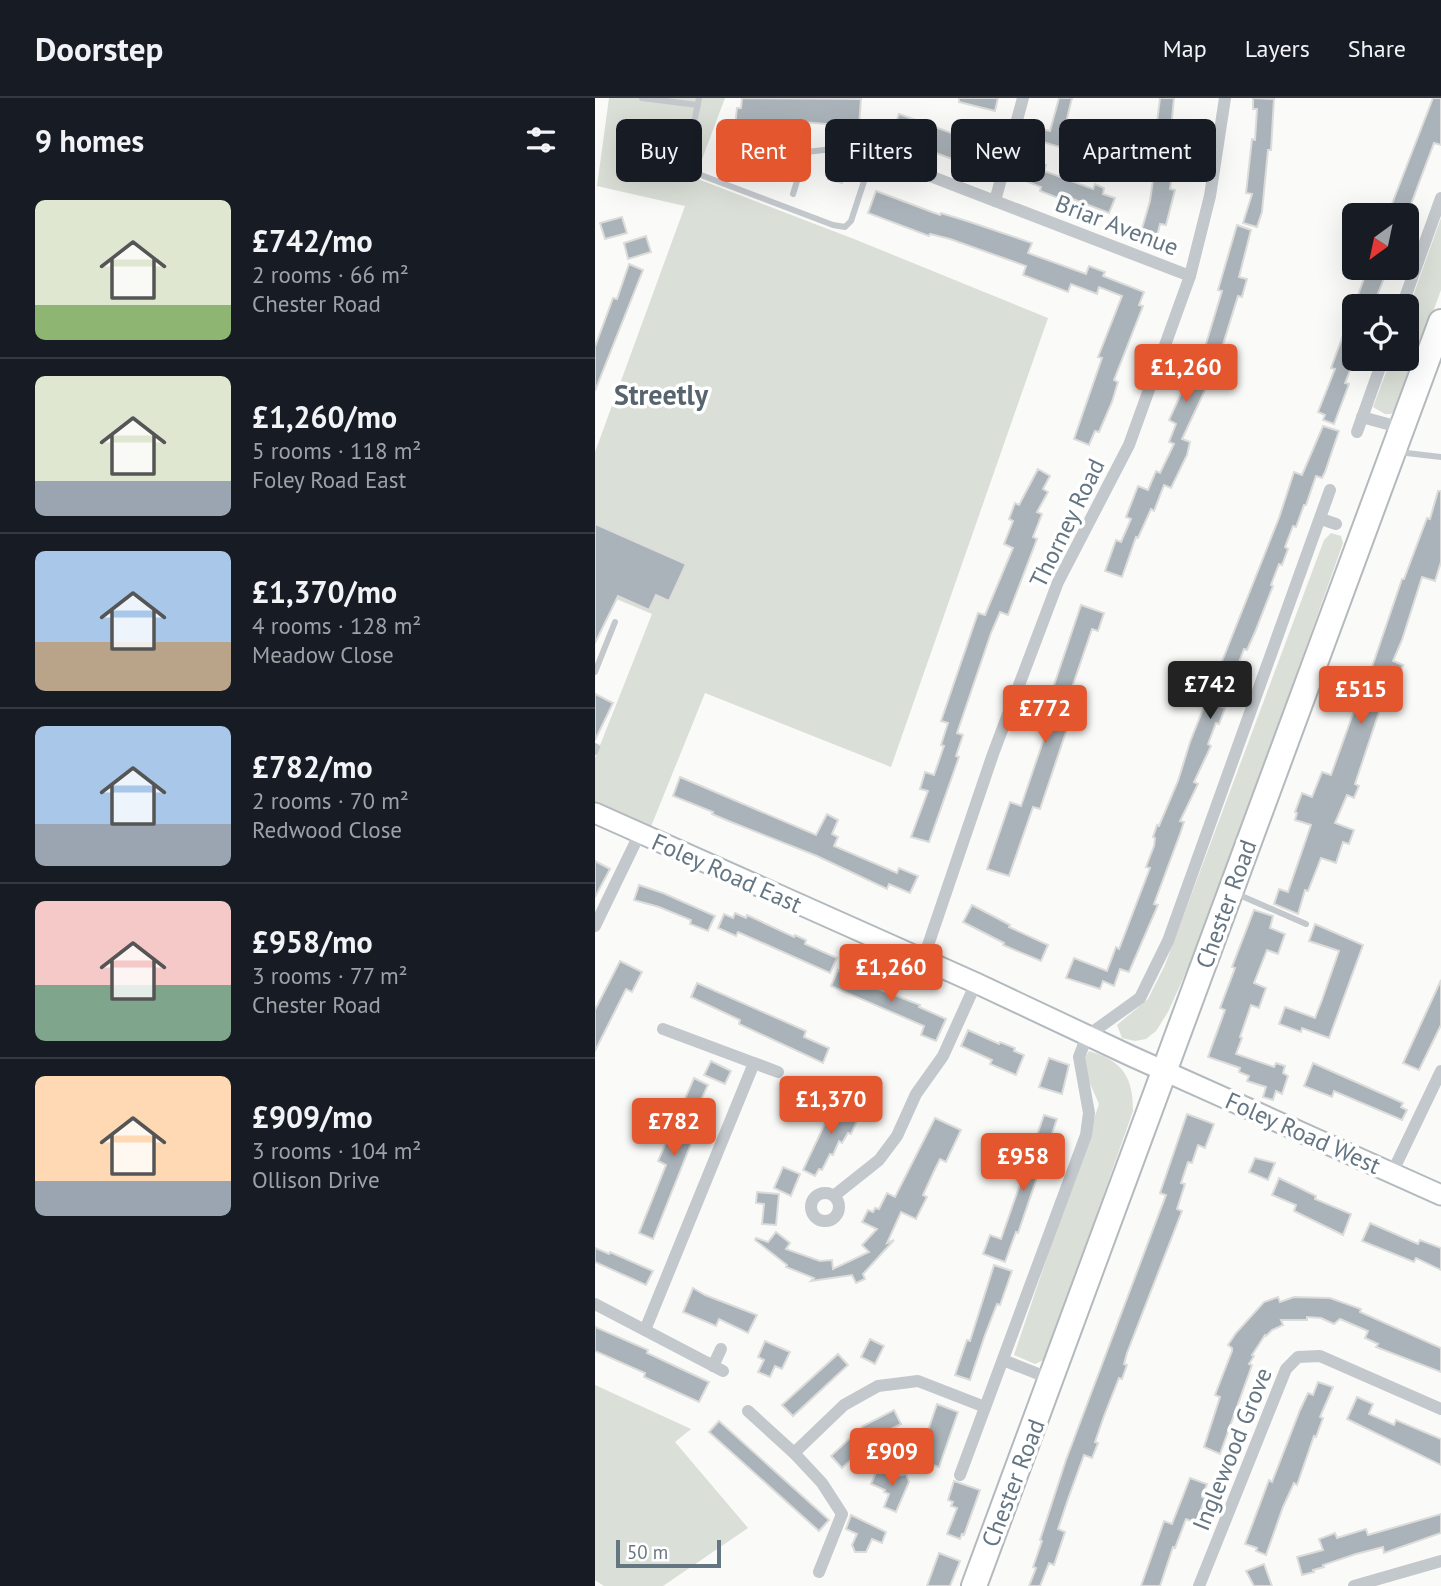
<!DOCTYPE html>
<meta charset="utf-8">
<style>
body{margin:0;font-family:"PT Sans",sans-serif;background:#242831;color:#f1f3f6;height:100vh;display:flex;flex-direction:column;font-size:26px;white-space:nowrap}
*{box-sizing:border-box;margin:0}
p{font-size:23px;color:#9ea1a6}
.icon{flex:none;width:38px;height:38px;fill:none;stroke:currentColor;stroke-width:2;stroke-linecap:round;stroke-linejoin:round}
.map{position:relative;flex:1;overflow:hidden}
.drawer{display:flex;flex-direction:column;background:#171b24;width:595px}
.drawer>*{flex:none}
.hud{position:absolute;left:21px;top:21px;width:665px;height:63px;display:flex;gap:14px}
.needle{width:46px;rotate:213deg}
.fabs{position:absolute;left:747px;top:105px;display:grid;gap:14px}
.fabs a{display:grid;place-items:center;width:77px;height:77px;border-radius:10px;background:#171b24;box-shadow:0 7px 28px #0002;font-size:35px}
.scale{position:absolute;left:21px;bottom:18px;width:105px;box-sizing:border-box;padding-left:7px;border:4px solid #657683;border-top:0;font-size:19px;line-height:24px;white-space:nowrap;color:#657683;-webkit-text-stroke:5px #fff;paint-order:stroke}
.price{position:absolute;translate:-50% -60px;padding:0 16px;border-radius:7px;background:#e4572e;color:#fff;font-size:23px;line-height:46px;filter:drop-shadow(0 2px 4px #0008)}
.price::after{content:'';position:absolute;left:50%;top:42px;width:21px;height:16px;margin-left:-10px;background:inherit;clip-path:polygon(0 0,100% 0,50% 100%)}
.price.current{background:#222;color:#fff}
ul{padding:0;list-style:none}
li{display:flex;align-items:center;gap:21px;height:175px;padding:0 35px}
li+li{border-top:2px solid #363941}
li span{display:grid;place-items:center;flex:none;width:196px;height:140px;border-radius:10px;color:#555}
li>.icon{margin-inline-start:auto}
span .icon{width:84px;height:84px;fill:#fffc;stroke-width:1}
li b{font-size:30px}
h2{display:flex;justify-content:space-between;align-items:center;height:84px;padding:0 35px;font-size:30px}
.tag{padding:0 24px;border-radius:10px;background:#171b24;box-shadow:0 7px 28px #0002;font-size:24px;line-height:63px}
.tag.current{background:#e4572e;color:#fff}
header{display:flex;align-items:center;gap:42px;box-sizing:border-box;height:98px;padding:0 35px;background:#171b24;border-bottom:2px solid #363941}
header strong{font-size:33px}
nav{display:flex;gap:38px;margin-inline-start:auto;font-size:24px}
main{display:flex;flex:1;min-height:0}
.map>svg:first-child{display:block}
</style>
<header>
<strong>Doorstep</strong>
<nav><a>Map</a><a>Layers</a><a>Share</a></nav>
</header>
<main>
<section class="drawer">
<h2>9 homes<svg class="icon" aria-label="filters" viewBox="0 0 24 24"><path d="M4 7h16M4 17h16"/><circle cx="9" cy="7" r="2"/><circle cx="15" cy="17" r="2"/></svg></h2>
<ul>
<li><span style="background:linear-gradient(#dfe7d0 75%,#8fb573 0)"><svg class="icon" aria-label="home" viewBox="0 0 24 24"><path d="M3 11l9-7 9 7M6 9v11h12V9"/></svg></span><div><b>£742/mo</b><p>2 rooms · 66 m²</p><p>Chester Road</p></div></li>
<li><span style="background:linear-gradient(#dfe7d0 75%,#9aa5b1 0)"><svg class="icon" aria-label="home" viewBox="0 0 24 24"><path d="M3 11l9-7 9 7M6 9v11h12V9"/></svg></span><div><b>£1,260/mo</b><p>5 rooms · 118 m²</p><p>Foley Road East</p></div></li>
<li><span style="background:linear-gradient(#a9c7e8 65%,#b9a48a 0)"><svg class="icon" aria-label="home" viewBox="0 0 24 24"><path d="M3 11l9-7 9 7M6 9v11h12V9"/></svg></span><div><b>£1,370/mo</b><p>4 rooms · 128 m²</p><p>Meadow Close</p></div></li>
<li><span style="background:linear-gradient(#a9c7e8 70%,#9aa5b1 0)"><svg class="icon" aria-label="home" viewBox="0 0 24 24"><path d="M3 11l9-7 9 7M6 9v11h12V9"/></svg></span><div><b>£782/mo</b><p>2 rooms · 70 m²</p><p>Redwood Close</p></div></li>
<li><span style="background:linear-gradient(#f6c9c9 60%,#7fa58c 0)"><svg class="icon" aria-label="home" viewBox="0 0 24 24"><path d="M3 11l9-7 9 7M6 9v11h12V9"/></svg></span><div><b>£958/mo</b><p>3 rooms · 77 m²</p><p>Chester Road</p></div></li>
<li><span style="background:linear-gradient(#ffd9b3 75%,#9aa5b1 0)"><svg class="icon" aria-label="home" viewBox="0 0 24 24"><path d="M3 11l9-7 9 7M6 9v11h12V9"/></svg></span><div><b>£909/mo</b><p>3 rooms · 104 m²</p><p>Ollison Drive</p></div></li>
</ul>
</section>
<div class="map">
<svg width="846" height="1488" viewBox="0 0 846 1488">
<rect width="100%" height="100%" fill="#fafaf8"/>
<g fill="#dadfd7">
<path d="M14,0H130L100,80L259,141L453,220L296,669L110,595L53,736L0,712V660L57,516L0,492V354L90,108L2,88Z"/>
<path d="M846,120V192L803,309L796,316H790L778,309L796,261H812V215Z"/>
<path d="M736,435L746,438L748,445L614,823L573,914L561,933L551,941L540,943L527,940L522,927L553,901L570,867L729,442Z"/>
<path d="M494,953C528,963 538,979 538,1013L451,1261L440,1266L419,1257L504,1006L493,981L489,961Z"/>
<path d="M0,1287L96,1331L80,1344L153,1430L68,1488H9L0,1482Z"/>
</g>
<g fill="#aab3b9" stroke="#dcdcda" stroke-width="2">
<path d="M147,0L266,1L264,28L268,29L267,40L242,38L243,27L195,23V26L177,24L176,33L140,28L142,10H146Z"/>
<path d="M364,0H403L400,13L364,4Z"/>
<path d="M464,0H477L465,49L444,43L447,31L455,33Z"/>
<path d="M565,0H579L573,62L579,63L575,91L580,92L571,127L565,126L562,138L546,134L555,103L559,75H556Z"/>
<path d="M658,0L679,1L676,52H673L667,114L662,129L648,125L657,96L651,95L657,41L660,42L662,11H658Z"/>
<path d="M838,0H846V47L839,45L812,117H800L801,114L795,111Z"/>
<path d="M304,16L365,38L364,41L393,51L387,67L374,62L372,66L357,61L296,38Z"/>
<path d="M238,64L252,69L247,85L233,81Z"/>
<path d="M441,64L451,67L449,73L498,91L500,86L509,90L508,96L520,100L514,115L478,101L476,105L445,93L446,89L433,84Z"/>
<path d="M281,93L345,117L346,115L375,124L437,145L433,155L491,176L494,168L510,174L508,178L549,194L544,207L548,208L519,282L523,284L517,304L504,334L500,333L494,347L479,341L507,260L503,259L527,198L504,189L502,196L476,186L473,194L428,177L431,168L355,141L335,136L334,138L273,115Z"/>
<path d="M27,119L32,135L10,141L5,125Z"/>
<path d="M642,127L656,132L644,179L652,181L647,199L643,198L621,269L617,268L611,290L587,341L595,344L592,357L576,390L569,387L559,413L556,411L543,440L541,439L527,479L510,473L521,442L526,444L536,421L531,419L543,388L553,392L561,373L565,375L579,346L574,344L581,326L574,322L589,289L596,292L604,269L627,193L623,192Z"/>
<path d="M51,138L56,154L33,161L29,145Z"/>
<path d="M34,166L48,172L0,293V249L18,200L22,201Z"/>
<path d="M773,170H793L778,208H759Z"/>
<path d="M758,210L760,260L750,285L754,286L739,326L728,322L730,317L723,314L740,271L736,270Z"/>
<path d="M728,328L744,333L730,374L727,380L721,378L711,407H709L701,429L698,428L690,449L693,451L687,467L684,466L676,487L678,488L660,534L652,552L649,551L641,572L645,574L638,589L636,587L627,609L630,610L624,626L621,625L613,646L616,648L599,684L603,686L585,723L589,724L585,736L559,806L563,807L534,874L525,871L519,888L508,883L505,891L471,880L479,860L512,873L521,849L524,851L555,770L551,769L559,748L560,740L558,739L562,727L564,728L583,683L595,644L684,420L699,374L707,377Z"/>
<path d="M443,371L455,378L448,391L453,394L442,414L447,416L438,439L442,441L413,517L405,514L396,535L362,635L368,637L361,658L364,659L334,744L316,739L333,693L325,691L330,674L339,677L349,648L346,647L353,625L346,623L383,515L390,517L418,450L409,446L418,423L414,421L420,405L424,407Z"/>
<path d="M843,393H846V464L840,483L827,479L807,542L798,563L808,567L801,586L806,588L798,609L787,605L760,686L764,688L759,700L752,697L740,725L759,732L754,746L748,744L741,765L726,760L713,793L710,792L703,816L679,806L684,791L693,794L716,727L700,722L702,715L700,714L707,695L717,699L727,674L736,677L759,613L770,618L781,587L772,584L775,575L807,481H809L832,420L835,421Z"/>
<path d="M0,426L91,466L74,503L61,497L54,512L23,498L0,545Z"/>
<path d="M486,507L509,515L503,533L497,531L465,625L473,628L445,711L438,709L414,778L392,771L415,704L426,708L458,614L448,610L452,598L455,599Z"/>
<path d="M0,596L18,605L0,642Z"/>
<path d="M85,679L221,737L232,716L243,722L237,736L243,739L239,748L302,775L304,770L323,778L315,795L294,786L292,791L222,758L136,724L117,716L118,714L78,698Z"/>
<path d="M0,763L15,771L0,799Z"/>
<path d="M44,787L68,795L120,818L113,833L95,826L96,822L64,809L39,802Z"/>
<path d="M377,807L415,827L414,829L453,847L446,863L408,847L409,845L368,824Z"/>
<path d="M659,812L678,818L675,830L690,836L683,856L672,852L659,885L671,890L664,910L656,907L645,939L647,940L641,956L679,969L681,965L690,968L688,975L693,978L687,996L681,993L678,1002L668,999L671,989L652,983L654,978L644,974L645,970L613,959L630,912L625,910L640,870L637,869Z"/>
<path d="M140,815L151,820L152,817L199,839L200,837L211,842L210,846L242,860L235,875L143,834L141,838L123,830L129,816L138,820Z"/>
<path d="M720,826L768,847L734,940L707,930L706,934L684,926L690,909L720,920L727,902L744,853L714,843Z"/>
<path d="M25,863L47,874L37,894L31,891L0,953V912Z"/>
<path d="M243,872L265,884L325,907L324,909L351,921L341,943L326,937L329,928L236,888Z"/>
<path d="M846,882V927L824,972L808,965Z"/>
<path d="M102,885L211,933L209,939L234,950L228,965L144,926L145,922L96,899Z"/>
<path d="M373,932L404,946L405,944L420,950L419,953L429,957L421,977L395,966L397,962L366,948Z"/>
<path d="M454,960L474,967L467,996L444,989Z"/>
<path d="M116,963L136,973L130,986L109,977Z"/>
<path d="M718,965L808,1005L806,1009L812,1012L807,1022L739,993L737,999L709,988Z"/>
<path d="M99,980L113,987L91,1034L99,1038L58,1141L44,1135L71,1067L63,1063Z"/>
<path d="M234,1002L265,1016L256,1036L253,1035L247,1045L244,1043L238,1057L235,1056L227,1072L224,1071L220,1078L208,1072L235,1015L230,1012Z"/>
<path d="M592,1016L619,1026L610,1050L603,1047L597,1065L593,1064L586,1085L590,1086L582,1111L587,1113L532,1255L529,1266L532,1267L527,1281L524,1280L509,1318L500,1344L503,1345L497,1360L489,1357L473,1401L463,1431L470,1434L459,1467L454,1465L445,1488H434L441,1470L438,1469L447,1443L445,1442L471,1362L571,1097L565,1095Z"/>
<path d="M449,1017L462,1021L423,1135L421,1134L410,1164L388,1156L395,1137L406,1141Z"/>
<path d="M340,1020L366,1032L351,1064L345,1061L340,1071L328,1097L332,1099L321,1121L306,1114L292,1145L299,1142L268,1176L270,1181L261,1185L257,1177L216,1183L219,1180L191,1169L192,1167L160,1142L161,1140L173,1144L181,1134L195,1145L191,1151L225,1163L237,1162L238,1171L274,1154L267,1147L282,1131L267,1124L273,1112L278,1114L280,1110L284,1111L292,1095L300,1099Z"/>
<path d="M660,1060L680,1065L673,1082L654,1074Z"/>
<path d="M188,1069L205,1076L196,1098L179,1090Z"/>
<path d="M684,1080L721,1098L720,1101L756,1116L748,1137L699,1113L701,1107L677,1097Z"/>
<path d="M162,1094L184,1096L181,1127L167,1126L169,1106L161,1105Z"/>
<path d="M775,1125L823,1146L825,1142L846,1150V1172L821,1160L819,1164L767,1143Z"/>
<path d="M0,1150L14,1156L15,1154L58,1173L51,1187L0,1164Z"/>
<path d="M399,1167L417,1173L405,1207L402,1206L390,1237L375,1282L360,1277L372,1242L375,1243Z"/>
<path d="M98,1190L110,1197L162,1217L153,1235L124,1221L121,1228L88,1214Z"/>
<path d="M683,1199L685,1204L699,1199L735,1200L766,1211L765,1214L846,1250V1274L781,1249L783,1246L770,1240L773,1233L745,1221L739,1226L726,1220L712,1219V1222H686L688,1227L677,1232L671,1238L670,1237L657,1257L659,1258L654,1266L657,1267L625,1356L609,1349L625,1299L620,1297L637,1253V1250L633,1247L641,1235L669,1204Z"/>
<path d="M0,1229L53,1252L52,1255L114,1284L104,1304L49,1279L50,1275L0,1253Z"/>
<path d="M275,1241L289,1248L280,1266L266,1259Z"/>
<path d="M170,1243L195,1254L187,1271L180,1268L175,1279L163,1274L169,1262L163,1259Z"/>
<path d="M243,1256L253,1267L198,1318L187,1307Z"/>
<path d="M723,1284L738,1289L725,1319L728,1320L721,1339L719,1338L702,1387L699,1385L688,1409L671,1457L661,1453L662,1450L650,1446L674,1382L677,1384L705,1312L713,1295L718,1297Z"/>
<path d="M762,1299L778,1306L774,1316L799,1327L801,1322L846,1341V1367L752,1321Z"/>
<path d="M342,1306L363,1314L344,1369L323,1362Z"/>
<path d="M299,1312L306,1326L270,1344L272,1347L247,1370L236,1358L268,1328Z"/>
<path d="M124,1323L234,1422L224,1433L114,1334Z"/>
<path d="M282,1372L300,1378L311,1376L314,1384L301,1414L289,1409L294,1396L289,1394L290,1392L276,1386Z"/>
<path d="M595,1380L612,1386L607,1399L610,1400L601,1425L591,1421L580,1450L578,1449L565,1488H546L569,1423L577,1426Z"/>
<path d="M359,1383L385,1392L369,1437L367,1436L365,1441L352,1436L362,1410L356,1408L358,1404L353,1402Z"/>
<path d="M846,1416V1435L789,1455L788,1449L761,1456L728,1467L729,1469L718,1472L719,1474L707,1477L702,1459L728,1452L724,1441L740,1435L742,1440L771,1431L773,1437Z"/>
<path d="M256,1417L291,1434L287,1445L277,1441L271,1454H260L257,1447L262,1436L251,1431Z"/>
<path d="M344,1455L365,1463L355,1488H332Z"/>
<path d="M669,1466L677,1488H659L651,1473Z"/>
</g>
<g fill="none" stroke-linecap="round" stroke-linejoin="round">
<defs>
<path id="secondary" d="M0,715L381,885L536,958L846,1097"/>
<path id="highway" d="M379,1488L846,224"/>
</defs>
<use href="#secondary" stroke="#b3babf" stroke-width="23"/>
<use href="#highway" stroke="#b4b9bd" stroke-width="28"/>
<g stroke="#c3c8cc" stroke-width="6">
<path d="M47,0L103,7"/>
<path d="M104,0L90,71L238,127L250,129L256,123L278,56L256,49L211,54L198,96"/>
<path d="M163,68L203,80"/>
<path d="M803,354L846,359"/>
<path d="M0,574L20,524"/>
<path d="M0,648L2,649L0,654"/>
<path d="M642,796L711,826"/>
</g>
<g stroke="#c3c8cc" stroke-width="12">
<path d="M278,56L595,178"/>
<path d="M400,103L428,0"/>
<path d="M807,208L846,100"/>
<path d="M767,319L807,330"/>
<path d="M762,334L788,261"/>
<path d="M726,421L741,426"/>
<path d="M0,828L45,735"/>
<path d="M328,862L398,656L463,484L534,347L595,178L615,98L630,0"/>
<path d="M159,965L183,974"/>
<path d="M797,1075L846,973"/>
<circle cx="230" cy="1109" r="14"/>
<path d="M240,1097L284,1062L302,1038L321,996L348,958L381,885"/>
<path d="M0,1206L128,1273"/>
<path d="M50,1232L159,965L68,931"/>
<path d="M408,1262L456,1281"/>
<path d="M118,1268L126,1251"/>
<path d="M153,1313L199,1355L249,1307L283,1288L323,1283L390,1309"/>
<path d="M199,1355L227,1385L247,1416L224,1474"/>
<path d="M365,1377L491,1037L494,1015L484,959L492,938L545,900L573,843L735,392"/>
<path d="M604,1488L691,1271L703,1259L725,1258L846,1311"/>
<path d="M759,1488L846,1463"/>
</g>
<use href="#secondary" stroke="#fff" stroke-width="19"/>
<use href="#highway" stroke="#fff" stroke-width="24"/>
</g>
<g text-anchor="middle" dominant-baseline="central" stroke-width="7" stroke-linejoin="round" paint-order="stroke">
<g font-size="24" fill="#657683" stroke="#fff">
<text transform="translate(522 127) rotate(21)">Briar Avenue</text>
<text transform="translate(472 425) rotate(-64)">Thorney Road</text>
<text transform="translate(132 775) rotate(24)">Foley Road East</text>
<text transform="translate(631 806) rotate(-70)">Chester Road</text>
<text transform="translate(708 1035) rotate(24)">Foley Road West</text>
<text transform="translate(637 1351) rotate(-68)">Inglewood Grove</text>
<text transform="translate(418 1385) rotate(-69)">Chester Road</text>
</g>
<g font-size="28" font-weight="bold" fill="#57646e" stroke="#fff">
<text x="66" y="296">Streetly</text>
</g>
</g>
</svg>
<div class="fabs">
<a><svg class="needle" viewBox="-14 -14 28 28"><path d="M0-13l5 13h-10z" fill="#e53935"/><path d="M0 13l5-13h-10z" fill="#9ea1a6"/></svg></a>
<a><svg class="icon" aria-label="locate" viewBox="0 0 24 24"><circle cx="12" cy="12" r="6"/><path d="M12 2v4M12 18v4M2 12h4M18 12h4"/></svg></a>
</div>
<div class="scale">50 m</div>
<b class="price" style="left:591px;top:306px">£1,260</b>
<b class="price current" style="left:615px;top:623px">£742</b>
<b class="price" style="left:766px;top:628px">£515</b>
<b class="price" style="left:450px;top:647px">£772</b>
<b class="price" style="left:296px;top:906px">£1,260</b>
<b class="price" style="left:236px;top:1038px">£1,370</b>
<b class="price" style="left:79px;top:1060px">£782</b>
<b class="price" style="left:428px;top:1095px">£958</b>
<b class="price" style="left:297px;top:1390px">£909</b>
<div class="hud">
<a class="tag">Buy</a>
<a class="tag current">Rent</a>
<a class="tag">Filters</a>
<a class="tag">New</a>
<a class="tag">Apartment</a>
</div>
</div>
</main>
